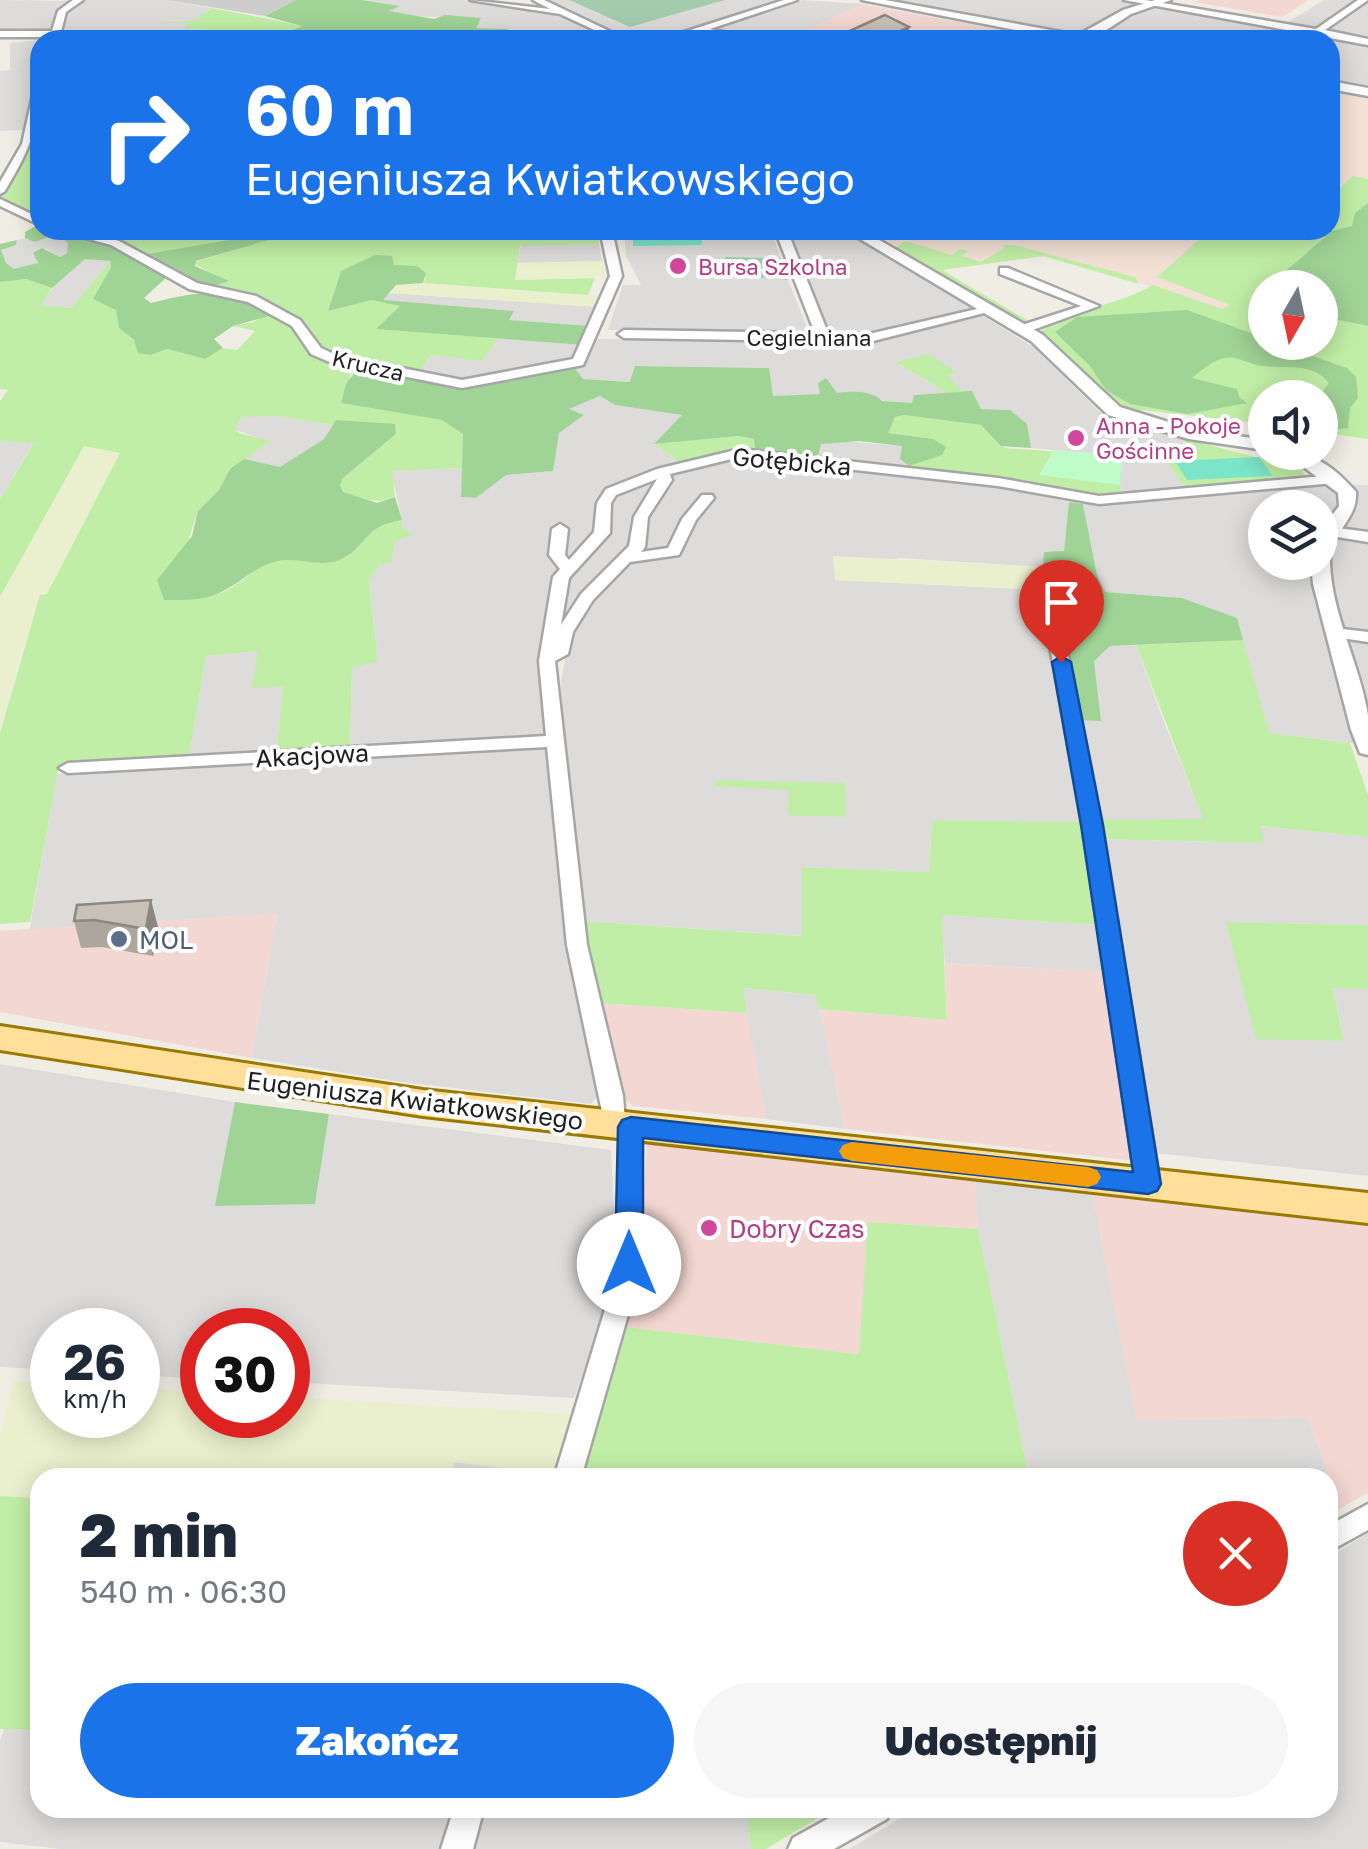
<!DOCTYPE html>
<html lang="pl">
<meta charset="utf-8">
<style>
body{margin:0;font-family:"Golos Text",sans-serif;background:#f6f6f7;color:#1f2937;height:100vh;display:flex;flex-direction:column;font-size:38px;white-space:nowrap}
*{box-sizing:border-box;margin:0}
p{font-size:32px;color:#747a83}
.icon{flex:none;width:55px;height:55px;fill:none;stroke:currentColor;stroke-width:2;stroke-linecap:round;stroke-linejoin:round}
.map{position:relative;flex:1;overflow:hidden}
.drawer{position:absolute;left:30px;top:1468px;width:1308px;height:350px;display:flex;flex-direction:column;background:#fff;border-radius:30px;box-shadow:0 5px 25px #0003}
.drawer>*{flex:none}
.guide{position:absolute;left:30px;top:30px;width:1310px;height:210px;border-radius:30px;box-shadow:0 5px 25px #0003;background:#1a73e8;color:#fff;overflow:hidden}
.needle{width:65px;rotate:189deg}
.fabs{position:absolute;left:1248px;top:270px;display:grid;gap:20px}
.fabs a{display:grid;place-items:center;width:90px;height:90px;border-radius:50%;background:#fff;box-shadow:0 5px 25px #0003;font-size:50px}
.speed{position:absolute;left:30px;top:1308px;display:flex;gap:20px;font-size:50px;font-weight:700;text-align:center}
.speed>*{display:grid;place-content:center;width:130px;height:130px;border-radius:50%;background:#fff;box-shadow:0 5px 25px #0003;line-height:1}
.speed small{font-size:25px;font-weight:400}
.speed .limit{border:15px solid #d22;background:#fff;color:#111}
.pin{position:absolute;display:grid;place-items:center;width:85px;height:85px;color:#fff;margin:-102px -42px;border-radius:50% 50% 50% 0;rotate:-45deg;box-shadow:0 0 10px #0007}
.pin .icon{rotate:45deg}
.me{position:absolute;width:110px;margin:-55px;rotate:0deg;stroke-linejoin:round;filter:drop-shadow(0 0 8px #0008)}
.turn{display:flex;align-items:center;gap:35px;height:210px;padding:0 50px;font-size:45px}
.turn .icon{width:130px;height:130px;stroke-width:2.5}
.turn b{display:block;font-size:70px;line-height:85px}
.round{display:grid;place-items:center;flex:none;width:105px;height:105px;border-radius:52px;background:#f6f6f7}
.head{display:flex;align-items:center;justify-content:space-between;height:170px;padding:0 50px}
h1{font-size:60px;font-weight:800;line-height:75px}
.action{display:flex;gap:20px;margin-top:auto;padding:20px 50px}
.action a{flex:1;height:115px;border-radius:60px;background:#1a73e8;color:#fff;font-size:40px;font-weight:800;line-height:115px;text-align:center}
.action a+a{background:#f6f6f7;color:#1f2937}
.map>svg:first-child{display:block}
.residential{fill:#dddcdb;fill-rule:evenodd}
.commercial{fill:#f2d7d2}
.religious{fill:#cdcdcd}
.military{fill:#f3e1d6;fill-rule:evenodd}
.farmland{fill:#eaf0ce}
.grass{fill:#c1eea6;fill-rule:evenodd}
.forest{fill:#a0d396}
.cemetery{fill:#a3cbae}
.park{fill:#befdca}
.pitch{fill:#7ce5c9}
.lines{fill:none;stroke-linecap:round;stroke-linejoin:round}
.minor-casing{stroke:#a6a6a6;stroke-width:5}
.tertiary-casing{stroke:#a6a6a6;stroke-width:5}
.primary-casing{stroke:#997900;stroke-width:6}
.minor{fill:#fff;fill-rule:evenodd}
.tertiary{fill:#fff;fill-rule:evenodd}
.primary{fill:#ffdf9a;fill-rule:evenodd}
.wall{fill:#aca69d}
.shaded-wall{fill:#8c8780}
.building{fill:#c8c1b7;stroke:#8c8780;stroke-width:2.5}
.route{fill:#1a73e8;stroke:#114b97;stroke-width:2.5}
.slow{fill:#f59e0b}
.hotel-dot{fill:#d1479c;stroke:#fff;stroke-width:4}
.service-dot{fill:#5c6f8a;stroke:#fff;stroke-width:4}
.labels{text-anchor:middle;dominant-baseline:central;stroke-width:8;stroke-linejoin:round;paint-order:stroke}
.far-hotel-label{font-size:22px;fill:#b23c85;stroke:#fff;text-anchor:start}
.far-street-label{font-size:22px;fill:#1f1f1f;stroke:#fff}
.street-label{font-size:25px;fill:#1f1f1f;stroke:#fff}
.service-label{font-size:25px;fill:#4e5e75;stroke:#fff;text-anchor:start}
.hotel-label{font-size:25px;fill:#b23c85;stroke:#fff;text-anchor:start}
</style>
<div class="map">
<svg width="1368" height="1849" viewBox="0 0 1368 1849">
<rect width="100%" height="100%" fill="#f0eee4"/>
<path class="residential" d="M0 0 76 1 58 11 52 31 0 33Z
M81 0H168L212 8 195 20H161L192 22 187 29 303 33 296 40H58L64 10Z
M361 0H463L567 18 612 40 505 35 508 30 475 28 480 18 405 16 388 11 397 6Z
M546 0H569L630 27 725 0H780L652 40H633Z
M802 0 862 4 804 32 840 40H768L713 29Z
M887 0H1123L1137 4 1083 33 1070 35Z
M1324 0H1368V37L1288 22Z
M1151 6 1368 43V91L1330 83V40L1093 37Z
M40 40V80L24 130 0 131V71L10 70V43Z
M624 230H771L781 258 725 257 720 274 788 280 809 332 608 330 623 285H641L626 256Z
M786 230H848L982 309 883 335H829Z
M56 234 68 243 67 253 60 257 45 248 34 267 14 269 6 263 0 250 15 245 17 240 25 238 35 242Z
M599 244 602 261 517 263 521 245Z
M85 259 110 261 71 308 40 305 59 280Z
M389 293 601 307 591 326 508 320 513 312 380 300Z
M981 315 1035 348 1102 414 1123 423 1186 439 1182 447 1187 490 1120 496 1122 456 1031 448 1026 424 1010 410 981 409 972 392H963L946 375 956 373 896 363 947 393 914 395 912 403H902L837 394 773 396 768 368 635 366 631 382 583 379 574 367 587 356 596 339 872 340Z
M499 338 583 345 574 361 461 380 415 374 432 355 482 361Z
M600 396 615 405 683 415 654 444 681 463 610 490 597 533 570 562 558 566 549 591 541 683 547 736 350 749 352 668 378 660 369 579 395 541 402 520 391 471 462 468 461 497 475 498 506 475 553 471 559 432 583 414 567 410Z
M254 415 276 416 333 425 324 439 280 467 264 465 244 459 269 442 234 429 241 416Z
M0 441 34 442 0 499Z
M839 441 903 446 901 459 909 466 817 459 820 444Z
M735 455 983 483 1069 502 1064 552H1045L1043 567 899 558 835 580 1045 590 1085 822 932 820 929 872 803 867V936L584 921 568 808 561 681 570 633 558 628 566 578 602 541 609 505 615 494 629 486Z
M1368 485V745L1269 733 1182 598 1105 592 1097 575 1083 504 1288 486ZM1265 508H1320V562H1265Z
M1136 645 1164 722 1204 820H1096L1077 720H1101L1094 661 1110 646Z
M258 651 283 686 276 753 189 757 206 656Z
M537 747 549 749 599 1095 591 1104 401 1082 252 1058 277 914 29 932 57 774Z
M1260 826 1368 837V925L1227 922 1344 1040 1333 987 1368 989V1176L1155 1153 1125 973 945 963 941 915 1115 926 1098 839 1263 843Z
M742 988 816 995 845 1129 766 1119Z
M0 1064 235 1102 216 1206 315 1204 329 1114 611 1150 617 1260 612 1292 574 1398 288 1382V1330H202V1379L138 1375V1330H52V1370L0 1367Z
M975 1174 1092 1193 1137 1420 1308 1418 1341 1508 1328 1516V1478L1029 1477 978 1229Z
M453 1462 557 1474 558 1478H451Z
M1368 1533V1849H849L918 1808H1328V1558Z
M4 1729 40 1730V1808H746L751 1849H60L0 1842V1741Z"/>
<path class="commercial" d="M1201 0H1308L1283 17 1194 2Z
M862 4 1011 32 996 40H840L802 32Z
M277 913 252 1058 0 1012V931Z
M945 963 1109 972 1136 1161 845 1129 819 1009 947 1020Z
M598 1003 747 1013 766 1119 633 1106 622 1098Z
M647 1144 975 1174 978 1229 868 1222 860 1354 625 1327 638 1282Z
M1092 1193 1368 1225V1493L1341 1508 1308 1418 1137 1421Z"/>
<path class="religious" d="M168 0H296L265 16Z"/>
<path class="military" d="M1330 91 1368 99V439L1320 432V398H1265V424L1142 410 1164 290 1043 256 940 270 869 230H1330ZM1265 288H1320V342H1265Z"/>
<path class="farmland" d="M602 261 608 277 515 280 517 263Z
M423 283 538 292 603 296 598 307 389 293 396 285Z
M84 445 121 452 23 646 0 733V597Z
M833 556 1043 567 1045 590 835 580Z
M13 1381 52 1383V1415H138V1388L202 1392V1415H288V1397L570 1414 557 1474 454 1462 451 1478H40V1498L0 1496V1438Z"/>
<path class="grass" d="M212 8 304 26 286 33 185 29 190 22 160 21 195 20Z
M33 113H40V220L0 197 29 144Z
M1353 176 1368 179V439L1320 432V398H1265V424L1143 410 1138 416C1097 398 1073 359 1038 333 1070 309 1117 306 1153 285L1222 309 1230 305 1157 277 1210 230H1330V185L1341 187ZM1265 288H1320V342H1265Z
M159 230H598L599 244 520 246 515 280 595 278 588 295 423 283 426 278 417 266C386 270 377 255 341 271L328 311 372 300 401 305 377 329 499 338 482 361 432 355 415 374 364 365 328 352 316 344 306 328 208 288 218 277 193 263 291 232 141 255 120 243 124 236Z
M905 241 952 255 960 249 968 251 962 256 981 262 1006 247 1001 245H1014L1135 277 1139 284 1043 256 942 270 1032 323H1022L896 247Z
M110 261 111 267 93 299 117 310 119 328 151 355 167 349 205 359 223 348 237 350 255 331 233 326 254 322 269 311C301 328 323 359 358 368L351 374 341 403 443 420 463 434 462 468 392 471 395 497C375 504 363 500 343 492L340 485 343 478 396 434 395 425 337 420 333 425 276 416 241 417 235 429 239 433 271 441 230 469 219 490 198 511 187 544 157 580 164 600C181 598 202 599 218 594 240 587 254 565 278 561 299 557 319 568 339 559 370 545 360 527 402 520L401 526 414 535 395 541 391 563 380 564 369 580 378 661 352 668 350 749 276 753 283 686 252 688 258 651 206 656 189 757 59 765 30 922 0 924V733L40 595 47 594 120 453 84 446 0 597V499L34 443 0 441V401L8 390 0 389V282L26 279 52 288 41 305 71 308Z
M929 354 957 373 947 375 963 392 947 393 895 362Z
M904 415 981 425 1005 448 1122 456 1120 496 1078 495 1003 478 890 467 909 466 933 439 887 433 895 417Z
M739 436 755 439V450L725 451 681 463 654 444Z
M1186 439 1301 469 1306 476 1187 490 1165 459 1182 447Z
M1243 640 1269 733 1350 743 1368 795V837L1261 826 1264 843 1098 839 1096 820 1203 819 1136 645Z
M716 780 845 783 846 817 788 815 789 790 715 786Z
M932 820 1085 822 1100 925 942 915 947 1020 819 1009 815 995 743 988 747 1013 598 1003 584 921 802 936V867L929 872Z
M1226 922 1368 925V989L1333 988 1344 1041 1256 1039Z
M868 1222 978 1229 1029 1477 580 1478 625 1327 859 1354Z
M0 1496 40 1498V1730L0 1729Z
M746 1808H835L766 1849H751Z"/>
<path class="forest" d="M296 0H361L400 6 389 11 434 19 445 15 481 18 476 28 508 29 502 40H296L302 34 286 33 302 26 265 16Z
M1368 203V326L1320 316V288L1271 284 1332 231 1352 226 1355 213Z
M39 224 40 230C88 230 127 253 168 276L144 298 151 303C204 289 219 290 269 311V316L233 326 214 339 223 348 205 359 167 349 151 355 138 353 134 340 119 328 116 310 93 299 111 267 110 261 85 259 52 288 26 279 0 282V244L17 240 16 245 1 250 6 263 14 269 38 263 33 253 42 248 60 257 67 253 68 243 56 234 35 242 25 238V232Z
M283 231 293 233 196 261 195 266 229 281 208 288 141 255Z
M375 255 392 256 394 265 417 266 426 273 423 283 396 285 383 300 514 311 509 320 591 326 583 345 376 329 400 306 372 300 328 311 341 271Z
M1187 310 1265 338V342L1276 343 1347 368 1356 377 1358 398 1350 408 1348 428 1330 430 1320 425 1319 397 1329 383C1311 361 1287 370 1263 366 1250 365 1237 355 1224 358 1214 360 1200 371 1192 378L1237 389 1239 397 1247 403 1188 414 1130 404 1106 390 1090 366 1055 332 1077 317Z
M635 366 769 368 773 396 820 394 818 383 826 378 837 393C851 391 872 390 882 401L912 403 914 395 972 391 981 409 1010 410 1027 424 1031 448 1001 446 981 425 904 415 895 417 888 433 933 439 946 447 942 455 909 466 900 459 902 446 859 441 821 444 817 459 755 450 754 439 739 436 654 444 682 415 615 405 600 396 569 409 584 415 559 433 553 471 506 475 476 498 461 497 463 434 442 420 341 403 346 384 358 368 468 386 574 367 583 379 630 382Z
M336 420 395 424 396 434 343 478 340 485 343 492 377 503 395 497 402 520C360 527 370 546 339 560 319 568 299 557 278 561 254 566 239 585 217 594 200 601 182 600 164 600L157 580 192 536 198 511 219 490 230 469 244 459 280 467 324 439Z
M1069 502 1083 504 1097 575 1105 592 1182 598 1237 618 1243 640 1110 646 1094 661 1101 721 1077 720 1061 623 1051 621 1043 567 1044 552 1064 551Z
M235 1102 329 1114 315 1204 215 1206Z"/>
<path class="cemetery" d="M569 0H725L630 27Z
M725 257 781 258 788 280 720 274Z"/>
<path class="park" d="M1054 450 1122 456 1120 485 1039 475Z"/>
<path class="pitch" d="M633 230H701L702 245 633 246Z
M1259 457 1273 476 1187 480 1175 461Z"/>
<g class="lines">
<defs>
<path id="minor" d="M73 0H83L66 12 59 40H49L50 37H0V31H52L58 11Z
M470 0 550 9 533 0H544L628 40H616L560 14Z
M784 0H797L710 29 759 40 699 32 673 40H659Z
M1124 0H1145L1316 29 1358 0H1368L1325 30 1368 39V45Z
M40 82C40 128 28 152 5 191L0 194V182L22 144 35 85Z
M0 199 40 218V225L0 206Z
M56 230H76L119 241 197 283 256 296 300 320 321 348 336 355 462 380 573 359 610 276 600 230H612L622 276 583 365 462 388 327 361 311 354 292 326 248 302 189 289 111 245Z
M775 230H787L828 333 869 334 990 306 996 310 869 342 624 338 618 334 624 330 815 333Z
M1000 268H1008L1099 306 1027 332H1019V326L1081 306 1000 274Z
M740 449 998 478 1099 496 1335 475 1342 479 1335 483 1099 504 998 486 740 457 670 474 672 480 648 517 645 547 641 552 668 548 682 519 702 495H712L714 498 696 520 679 555 630 562 593 600 573 632 568 654 555 661 587 945 623 1096 625 1121H639L642 1127 640 1273 581 1478H554L616 1273 620 1132 606 1131 567 945 547 747 68 773 59 768 68 763 546 736 539 661 553 577 560 569 549 555 552 529 560 524 568 529 565 555 569 560 594 532 597 503 606 489 657 469ZM657 479 634 517 629 546 581 594 561 625 569 578 610 533 611 503 616 495Z
M1330 527 1368 532V542L1325 535 1322 532Z
M1054 620 1062 625 1101 825 1160 1184 1156 1190 1148 1193 1140 1190 1136 1184 1083 825 1046 625Z
M1334 628 1368 632V642L1328 636V630Z
M1368 1504V1530L1328 1552V1526Z
M454 1808H484L473 1849H441Z
M847 1808H891L887 1819 834 1849H788L793 1838Z"/>
<path id="tertiary" d="M862 0H885L1078 35 1123 10 1155 0H1171L1131 14 1091 40H1067Z
M1330 81 1368 88V96L1330 89Z
M845 230H862L1043 335 1120 407 1191 429 1265 440V450L1189 439 1108 415 1031 341Z
M1284 452C1315 452 1336 469 1356 492 1358 520 1329 533 1330 563 1332 616 1360 664 1368 715 1368 728 1368 742 1368 755L1360 753 1351 730 1313 584 1311 562H1320V531L1339 506 1338 493Z"/>
<path id="primary" d="M0 1026 423 1090 1368 1193V1223L423 1116 0 1050Z"/>
</defs>
<use href="#minor" class="minor-casing"/>
<use href="#tertiary" class="tertiary-casing"/>
<use href="#primary" class="primary-casing"/>
<use href="#minor" class="minor"/>
<use href="#tertiary" class="tertiary"/>
<use href="#primary" class="primary"/>
</g>
<path class="wall" d="M909 27V33L894 40 845 39V33Z
M77 905 158 927 153 956 102 947 81 948 74 921Z"/>
<path class="shaded-wall" d="M909 27V33L894 40H882Z
M151 900 158 927 153 956 146 929Z"/>
<path class="building" d="M885 15 909 27 882 40 845 33Z
M151 900 146 929 94 920 74 921 77 905Z"/>
<path class="route" d="M1061 656 1071 662 1103 825 1161 1184 1157 1191 1148 1194 643 1138V1264L638 1272 629 1275 619 1272 615 1264 618 1127 622 1120 631 1117 1133 1172 1081 825 1052 662Z"/>
<path class="slow" d="M852 1142 1088 1167 1097 1170 1101 1177 1097 1184 1088 1187 852 1161 843 1158 839 1151 843 1145Z"/>
<g class="hotel-dot">
<circle cx="678" cy="266" r="10"/>
<circle cx="1076" cy="438" r="10"/>
<circle cx="709" cy="1228" r="10"/>
</g>
<circle class="service-dot" cx="119" cy="939" r="10"/>
<g class="labels">
<g class="far-hotel-label">
<text x="698" y="266">Bursa Szkolna</text>
<text x="1096" y="425">Anna - Pokoje<tspan x="1096" dy="25">Gościnne</tspan></text>
</g>
<g class="far-street-label">
<text x="809" y="337">Cegielniana</text>
<text transform="translate(368 365) rotate(13)">Krucza</text>
</g>
<g class="street-label">
<text transform="translate(792 461) rotate(5)">Gołębicka</text>
<text transform="translate(312 755) rotate(-3)">Akacjowa</text>
<text transform="translate(415 1100) rotate(7)">Eugeniusza Kwiatkowskiego</text>
</g>
<g class="service-label">
<text x="139" y="939">MOL</text>
</g>
<g class="hotel-label">
<text x="729" y="1228">Dobry Czas</text>
</g>
</g>
</svg>
<div class="fabs">
<a><svg class="needle" viewBox="-14 -14 28 28"><path d="M0-13l5 13h-10z" fill="#e53935"/><path d="M0 13l5-13h-10z" fill="#747a83"/></svg></a>
<a><svg class="icon" aria-label="sound" viewBox="0 0 24 24"><path d="M4 9h4l5-4v14l-5-4H4zM17 9q2 3 0 6"/></svg></a>
<a><svg class="icon" aria-label="layers" viewBox="0 0 24 24"><path d="M12 4l9 5-9 5-9-5zM3 14l9 5 9-5"/></svg></a>
</div>
<div class="speed"><div>26<small>km/h</small></div><div class="limit">30</div></div>
<div class="pin" style="left:1061px;top:662px;background:#d93025"><svg class="icon" aria-label="arrive" viewBox="0 0 24 24"><path d="M6 21V4h12l-3 4 3 4H6"/></svg></div>
<svg class="me" style="left:629px;top:1264px" viewBox="-20 -20 40 40"><circle r="19" fill="#fff"/><path d="M0-13L10 11 0 6-10 11z" fill="#1a73e8"/></svg>
<div class="guide">
<div class="turn"><svg class="icon" aria-label="right" viewBox="0 0 24 24"><path d="M7 20v-9h11M14 6l5 5-5 5"/></svg><div><b>60 m</b>Eugeniusza Kwiatkowskiego</div></div>
</div>
<section class="drawer">
<div class="head"><div><h1>2 min</h1><p>540 m · 06:30</p></div><a class="round" style="background:#d93025;color:#fff"><svg class="icon" aria-label="close" viewBox="0 0 24 24"><path d="M6 6l12 12M18 6L6 18"/></svg></a></div>
<div class="action"><a>Zakończ</a><a>Udostępnij</a></div>
</section>
</div>
